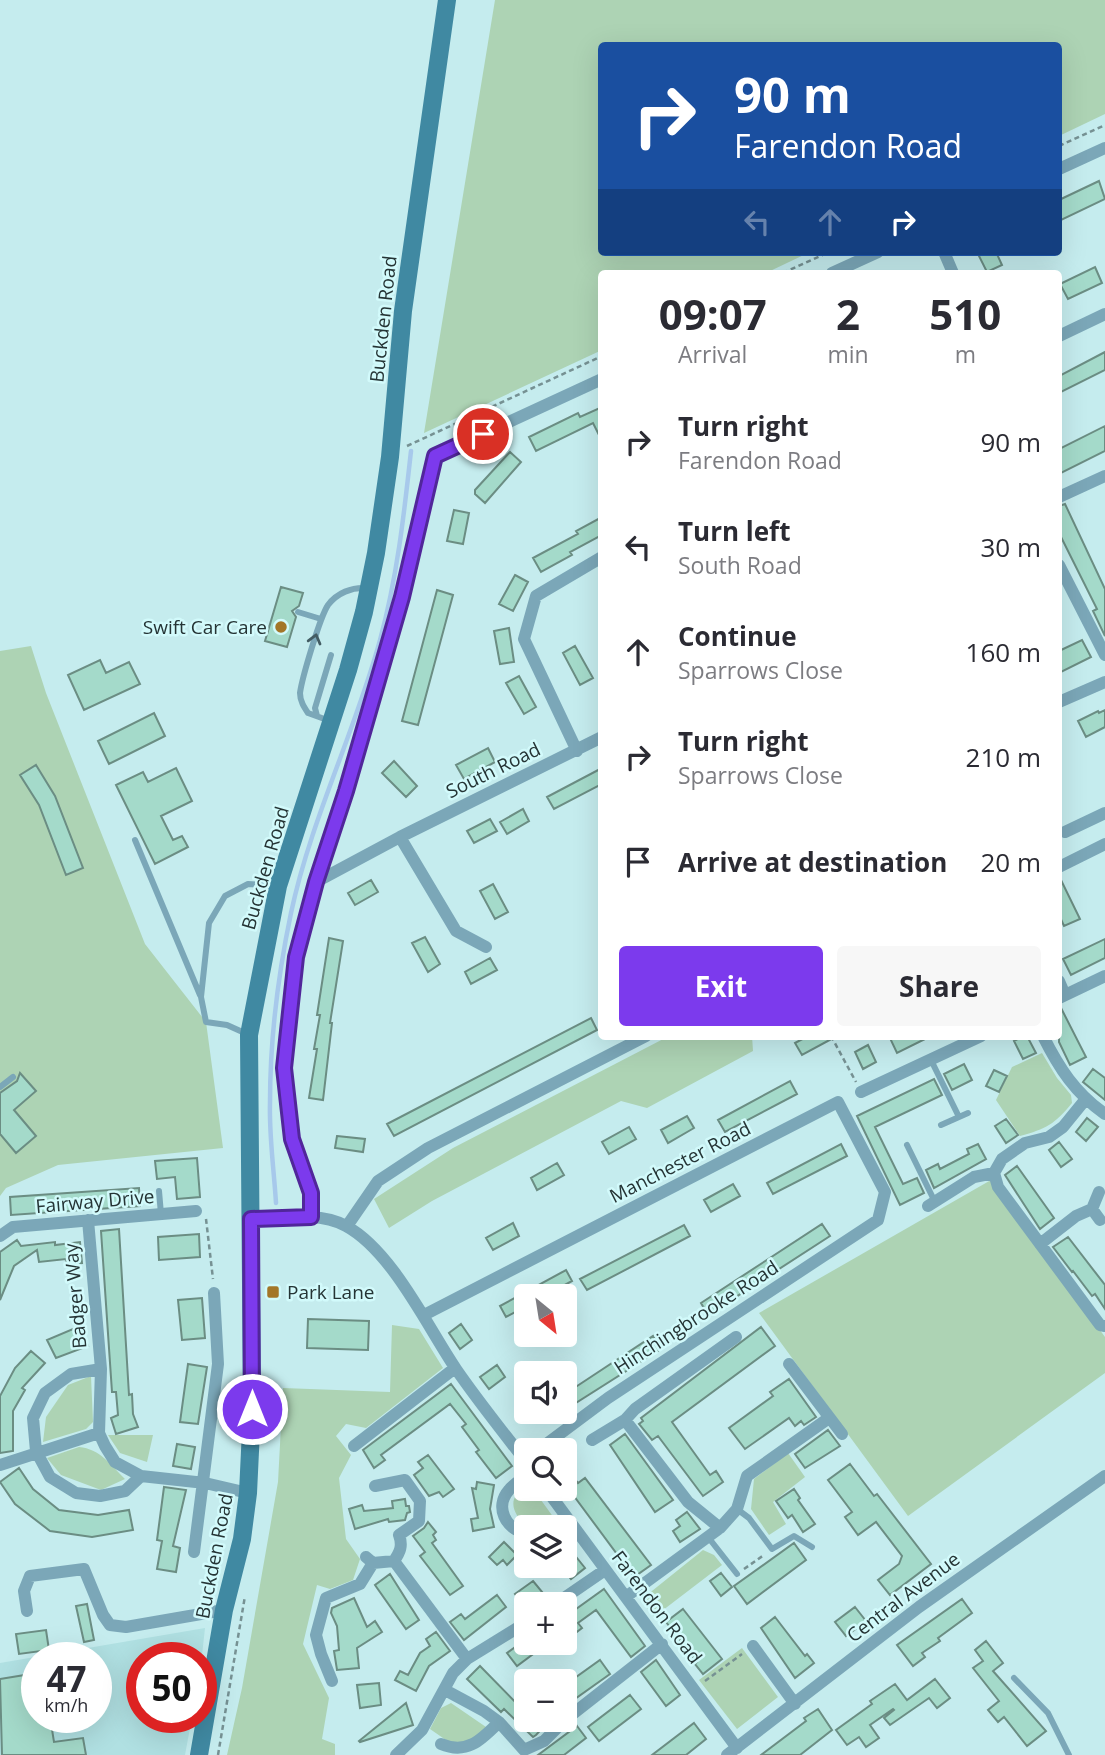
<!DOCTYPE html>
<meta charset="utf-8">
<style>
body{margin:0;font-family:"Open Sans",sans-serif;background:#f7f7f7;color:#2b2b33;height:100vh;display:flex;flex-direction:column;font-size:26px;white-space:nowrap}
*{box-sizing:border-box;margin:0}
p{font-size:23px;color:#7c7c81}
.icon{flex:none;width:38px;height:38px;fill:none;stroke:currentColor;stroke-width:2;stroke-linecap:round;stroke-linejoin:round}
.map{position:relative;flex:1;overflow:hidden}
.side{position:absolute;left:598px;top:270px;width:464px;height:770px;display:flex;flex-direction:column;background:#fff;border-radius:7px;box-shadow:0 7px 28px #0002}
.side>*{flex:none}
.top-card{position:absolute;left:598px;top:42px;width:464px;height:214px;border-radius:7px;box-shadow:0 7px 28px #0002;background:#1a4fa0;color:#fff;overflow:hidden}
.needle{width:46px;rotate:150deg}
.buttons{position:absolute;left:514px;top:1284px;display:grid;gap:14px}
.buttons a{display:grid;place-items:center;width:63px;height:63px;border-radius:7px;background:#fff;box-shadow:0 7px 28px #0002;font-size:35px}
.speed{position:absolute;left:21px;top:1642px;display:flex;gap:14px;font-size:35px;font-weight:700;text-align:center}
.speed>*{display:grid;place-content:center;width:91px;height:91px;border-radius:50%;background:#fff;box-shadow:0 7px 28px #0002;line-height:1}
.speed small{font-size:18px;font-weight:400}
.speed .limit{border:10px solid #d22;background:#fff;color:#111}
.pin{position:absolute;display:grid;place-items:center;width:60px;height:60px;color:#fff;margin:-30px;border:4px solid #fff;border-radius:50%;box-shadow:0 2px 7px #0007}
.me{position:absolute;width:77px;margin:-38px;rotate:0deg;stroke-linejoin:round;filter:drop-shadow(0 0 5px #0008)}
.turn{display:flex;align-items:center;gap:24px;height:147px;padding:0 21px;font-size:32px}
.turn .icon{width:91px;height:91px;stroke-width:2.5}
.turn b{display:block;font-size:49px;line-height:60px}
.lanes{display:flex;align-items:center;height:66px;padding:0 21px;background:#0003;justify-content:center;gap:35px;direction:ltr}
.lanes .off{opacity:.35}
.eta{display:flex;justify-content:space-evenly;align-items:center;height:119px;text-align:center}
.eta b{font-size:42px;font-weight:700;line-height:49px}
.button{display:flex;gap:14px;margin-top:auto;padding:14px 21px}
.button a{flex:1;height:80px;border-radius:7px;background:#7c3aed;color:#fff;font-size:28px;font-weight:700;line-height:80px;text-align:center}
.button a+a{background:#f7f7f7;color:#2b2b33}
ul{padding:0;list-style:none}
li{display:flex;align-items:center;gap:21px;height:105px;padding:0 21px}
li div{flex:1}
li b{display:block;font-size:26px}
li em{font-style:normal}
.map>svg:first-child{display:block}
.built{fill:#b0e0e2;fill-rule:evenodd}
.green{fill:#add3b4}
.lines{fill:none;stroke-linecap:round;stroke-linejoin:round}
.stream{stroke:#a7c9eb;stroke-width:4.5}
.building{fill:#a4daca;stroke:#6b8d83;stroke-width:2}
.path{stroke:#769193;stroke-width:2.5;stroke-dasharray:5 3.5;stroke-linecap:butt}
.service{stroke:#7ba7b8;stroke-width:6}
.minor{stroke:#7ba7b8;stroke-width:12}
.secondary{stroke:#4089a2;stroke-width:18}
.oneway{stroke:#435c63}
.route-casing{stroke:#51269a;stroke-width:18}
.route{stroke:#7c3aed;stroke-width:12}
.poi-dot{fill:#a37628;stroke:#d2fafb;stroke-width:2.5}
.labels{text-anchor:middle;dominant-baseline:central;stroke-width:5;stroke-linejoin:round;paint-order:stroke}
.street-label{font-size:19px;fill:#253435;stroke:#d2fafb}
.poi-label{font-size:19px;fill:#253435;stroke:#d2fafb;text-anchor:end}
</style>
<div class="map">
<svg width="1105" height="1755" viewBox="0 0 1105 1755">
<rect width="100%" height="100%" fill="#c5ecee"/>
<path class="built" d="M205 1628 201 1664V1657H142V1717H192L185 1755H0V1663ZM37 1657H96V1717H37Z"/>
<path class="green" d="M495 0H1105V114L1059 136V46H602V252H810L766 273H602V350L424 433Z
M31 646 46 693 145 944 206 1022 223 1148 58 1165 6 1188 0 1196V651Z
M669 1036H752L753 1051 647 1108 621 1101 432 1201 389 1228 374 1199 453 1148Z
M1042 1053 1057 1078 1071 1095 1072 1103C1055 1124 1046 1129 1020 1136L996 1100 1012 1067Z
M991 1180 1105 1337V1373L908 1516 759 1313Z
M392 1325 419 1329 443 1368 366 1428 346 1424 336 1436 351 1455 339 1478 346 1539 360 1559 353 1580 330 1589 317 1585 303 1644 329 1698 322 1739 335 1744V1755H227L242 1688 278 1482 283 1388 390 1392Z
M91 1376 93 1422 86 1429 43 1442 46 1417 68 1385Z
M108 1435H153L147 1462 120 1453Z
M79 1447C100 1449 110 1464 125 1479L101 1490 61 1475 47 1458Z
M788 1453 805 1477 773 1502 786 1524 769 1535 751 1509 754 1479Z
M527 1485V1489H533L554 1518 540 1528H527C513 1512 505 1500 527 1485Z
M703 1550 714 1555 722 1565 654 1617 645 1605 647 1595Z
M742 1648 778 1697 737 1729 699 1680Z
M451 1703 486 1727 478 1737 456 1747 430 1729 441 1708Z"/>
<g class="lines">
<path class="stream" d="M276 1203C274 1170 269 1136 270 1103 270 1039 278 975 291 913 311 819 355 732 380 640 397 578 404 515 411 451"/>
</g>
<path class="building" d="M1099 181 1105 199 1059 221V200Z
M977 252H996L1002 265 987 272Z
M1095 267 1102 283 1068 299 1060 284Z
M1105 352V370L1059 393V376Z
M602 407V441L593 423 536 451 529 437 578 413 580 417Z
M1105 426V451L1059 474V449Z
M510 452 521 462 485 503 475 494V490Z
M1065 504 1105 589V636L1093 611 1097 609 1059 533V506Z
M454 510 469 513 463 544 447 541Z
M602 517V535L570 552 572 555 541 572 533 558 578 534 576 531Z
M515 575 528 582 513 611 499 604Z
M281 587 303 593 299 606 292 611 296 617 287 647 265 641Z
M437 590 453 595 418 725 402 721Z
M509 628 514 662 500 664 494 631Z
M1082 640 1091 657 1059 673V651Z
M575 646 593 678 580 685 563 653Z
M100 660 106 673 129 662 140 684 84 710 68 675Z
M519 676 536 707 524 714 506 683Z
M1105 710V727L1086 737 1078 721 1098 711 1099 713Z
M154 713 165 736 109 764 98 741Z
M488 748 495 762 464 779 456 765Z
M394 761 417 786 406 797 382 773Z
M36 765 55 796 83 868 66 875 39 805 20 775Z
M176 768 192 801 161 816 173 840 182 836 188 847 155 864 116 785 143 772 148 782Z
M602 768V784L554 809 547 797Z
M523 809 529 821 507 834 500 822Z
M490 819 497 831 474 843 467 831Z
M1059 876 1080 919 1064 926 1059 915Z
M371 880 378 892 355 905 348 893Z
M493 884 508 912 495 919 480 891Z
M425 937 440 964 428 972 412 943Z
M329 938 343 941 330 1023H332L323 1100 309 1098 317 1049H314L320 1015H317Z
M1105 939V958L1071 975 1063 959Z
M490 958 497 970 471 984 465 972Z
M1060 1006 1086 1057 1070 1065 1059 1042Z
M591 1018 597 1030 394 1136 387 1124Z
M808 1036H837L802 1055 795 1043Z
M889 1036H931L897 1053Z
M1024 1036H1027L1036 1053 1023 1059 1014 1041Z
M868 1045 876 1062 863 1069 855 1052Z
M964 1064 972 1080 952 1090 944 1074Z
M1093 1069 1105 1078V1100L1083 1082Z
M994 1070 1007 1076 999 1092 986 1086Z
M20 1073 36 1091 14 1110 36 1136 16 1153 0 1134V1093L17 1081Z
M934 1079 942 1095 875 1127 903 1184 917 1178 924 1193 900 1205 857 1116Z
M790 1081 797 1094 725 1132 718 1120Z
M687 1116 694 1128 668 1143 661 1130Z
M1087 1118 1098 1127 1086 1141 1076 1132Z
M1006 1119 1018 1135 1006 1143 995 1126Z
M629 1127 636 1139 609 1154 602 1142Z
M337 1136 365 1139 363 1152 335 1148Z
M1059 1142 1072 1159 1061 1167 1049 1150Z
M841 1144 847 1156 773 1194 767 1183Z
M978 1144 986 1159 934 1188 926 1170 938 1164 940 1169 969 1154 967 1149Z
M197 1158 200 1197 177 1199 175 1177 157 1179 155 1161Z
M557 1163 564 1175 537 1190 531 1178Z
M1017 1166 1054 1218 1040 1229 1005 1175Z
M733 1184 740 1196 711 1212 704 1200Z
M139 1188 140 1206 11 1215 10 1197Z
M513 1223 519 1236 493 1250 486 1238Z
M822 1224 830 1236 708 1315 701 1303Z
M684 1225 690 1236 587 1290 580 1279Z
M119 1229 129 1395 132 1394 133 1414 138 1427 116 1434 111 1418 118 1415 116 1392H112L101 1231Z
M199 1234 200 1257 159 1260 158 1237Z
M1068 1237 1105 1285V1309L1095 1294 1092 1296 1073 1271 1072 1272 1053 1247Z
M17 1240 21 1246 55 1242V1245L80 1242 82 1263 67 1264 66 1259 39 1262 37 1250 14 1266 0 1300V1252Z
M566 1270 572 1281 543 1297H527V1306L506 1317 500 1306Z
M202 1298 205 1338 182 1340 178 1300Z
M308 1319 369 1321 368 1350 307 1348Z
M461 1324 472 1340 460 1349 449 1333Z
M80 1326 88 1346 56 1358 47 1340Z
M761 1327 775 1346 672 1422 710 1475 716 1471 723 1482 703 1496 658 1436 652 1440 639 1424 643 1421 641 1418Z
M653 1336 661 1349 571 1406 565 1394Z
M31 1351 45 1363 22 1388 25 1390 13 1411V1451L0 1453V1396L15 1368Z
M188 1364 207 1367 198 1424 180 1422Z
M497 1365 505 1377 489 1389 480 1377Z
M789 1379 816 1417 804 1425 801 1421 795 1426 789 1418 745 1449 729 1428 773 1396 770 1392Z
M451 1384 512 1466 496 1478 476 1452 479 1450 462 1427 466 1424 450 1404 381 1455 385 1460 374 1468 363 1450Z
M828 1430 840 1446 805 1468 795 1454Z
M625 1434 673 1500 655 1512 610 1445Z
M177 1444 195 1447 191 1469 173 1466Z
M428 1455 454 1489 443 1497 439 1492 429 1496 414 1475 423 1468 418 1462Z
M850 1464 874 1496 877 1494 931 1564 890 1595 878 1580 899 1564 902 1556 876 1522 858 1535 845 1517 852 1512 828 1480Z
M565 1466 578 1483 585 1478 651 1565 634 1577 565 1484Z
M19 1468 33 1489 59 1510 98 1515 129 1510 133 1530 92 1537 50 1531 15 1504 0 1482Z
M477 1482 494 1485 490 1509 494 1527 473 1531 471 1519 478 1518 472 1488 476 1489Z
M164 1487 186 1490 173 1546 180 1548 176 1572 157 1569 162 1541 157 1540Z
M794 1489 800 1498 798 1500 815 1524 803 1532 792 1515 788 1518 776 1501Z
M405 1499 406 1506H409L410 1512 407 1513 405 1520 389 1522 388 1519 355 1529 349 1509 362 1505 364 1511 393 1508 392 1501Z
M687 1512 700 1529 680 1542 673 1531 680 1526 676 1520Z
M428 1522 436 1532 433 1535 436 1540 432 1543 463 1586 450 1595 420 1556 425 1552 413 1536 424 1528Z
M504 1542 517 1555 507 1565 503 1560 497 1565 489 1557Z
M565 1543 585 1568 571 1579 563 1569 565 1567Z
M794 1543 806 1560 747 1604 734 1586Z
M721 1573 732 1587 721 1596 710 1581Z
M390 1574 419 1620 406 1629 375 1585Z
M533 1581 543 1593 525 1607 515 1594Z
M604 1589 645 1646 631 1657 596 1610 578 1623 582 1628 565 1641V1617Z
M497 1595 506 1607 464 1640 450 1622 461 1614 465 1619Z
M354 1598 367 1627 375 1621 382 1632 357 1648 359 1668 337 1670 334 1651 339 1650 337 1626 331 1613 332 1608Z
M962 1599 972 1613 938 1638 940 1641 922 1653 925 1657 913 1666 897 1645Z
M87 1604 94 1640 84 1642 76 1606Z
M855 1607 866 1621 846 1636 835 1622Z
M683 1609 722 1659 703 1674 695 1664 697 1662 666 1622Z
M775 1617 805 1656 807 1654 814 1663 795 1678 761 1628Z
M46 1630 49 1650 19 1654 16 1634Z
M436 1632 450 1651 429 1666 416 1691 395 1680 400 1671 408 1675 420 1653 430 1646 426 1639Z
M525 1640 527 1643H548L517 1666 507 1653Z
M986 1641 1003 1663 993 1671 1046 1731 1027 1746 1004 1717 998 1722 988 1710 999 1701 973 1668 983 1661 975 1650Z
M600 1660 610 1674 565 1706V1685Z
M656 1660 680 1695 666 1706 641 1672Z
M480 1666 527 1714V1720H550L536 1735 533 1737 504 1709 501 1712 467 1679Z
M37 1673V1717H50L54 1742 83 1738 86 1755H2L0 1679Z
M935 1679 950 1698 937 1708 929 1698 890 1725 884 1718 894 1710 893 1709 870 1725 879 1738 866 1747 859 1737 847 1745 836 1730 872 1704 870 1701 895 1684 907 1700Z
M379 1683 381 1705 360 1708 357 1685Z
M630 1695 641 1709 599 1741 588 1727Z
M406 1703 413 1725 360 1742 359 1741Z
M818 1709 832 1730 800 1755H761L806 1721 804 1718Z
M694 1723 706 1739 686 1755H652Z
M577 1726 586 1738 564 1755H538Z"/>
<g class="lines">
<path class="path" d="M1059 146 1105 125
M783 273 829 252
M407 446 602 356
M831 1036 856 1082
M206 1219 213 1279
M744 1569 764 1555
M705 1681 742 1654
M218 1755 245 1596"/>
<path class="service" d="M298 612 321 619
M317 716 315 708 331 655
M330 721 308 713C304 707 300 701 300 693 302 678 320 617 328 605 337 593 352 587 366 588
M135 840 200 995
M247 1034 227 1025 206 1022 201 997 209 923 225 896 248 884 275 886
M931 1060 959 1117
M0 1087 13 1077
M941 1125 968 1113
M907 1145 935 1202
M159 1191 161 1214
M737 1509 749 1518 772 1549 794 1536 812 1547
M708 1537 737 1574
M1014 1678 1048 1713 1069 1755"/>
<path class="minor" d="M1059 169 1105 148
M944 252 953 273
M832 273 878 252
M1059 336 1105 314
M1059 497 1105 476
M1059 565 1105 655
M1059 702 1105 682
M577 751 524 639 536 596 602 557
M1065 832 1105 813
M400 837 456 931 486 947
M1059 867 1105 844
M316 882C362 741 401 600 435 456L602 379
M1059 981 1065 995
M1059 998 1105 976
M1043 1036C1059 1068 1075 1093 1105 1114
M861 1092 981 1036
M1085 1100 1063 1127 1049 1137 1025 1143 1002 1159 994 1173 998 1187 1100 1325 1105 1326
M1099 1192 1092 1209 1100 1220
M928 1206 974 1177 994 1173
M311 1217V1193L292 1139 284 1068 296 957 316 882 400 837 602 737
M251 1219C281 1218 319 1211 346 1226 392 1251 427 1326 456 1369 478 1401 503 1432 527 1463
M88 1220 101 1369 99 1433 105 1446 115 1462 141 1476 205 1483 248 1493
M347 1226 378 1181 428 1148 646 1036
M0 1236 13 1227 196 1211
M1040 1244 1076 1216 1092 1209
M424 1315 838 1102 885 1192 878 1220 608 1398 537 1451
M789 1364 842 1434
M101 1369 71 1374 45 1393 33 1418 36 1451 50 1477 76 1493 100 1496 125 1491 141 1476
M625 1420 688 1502 720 1528
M592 1440 625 1420 635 1409 736 1337
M354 1446 455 1368
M0 1465 99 1433
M546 1489 737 1748
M525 1533C506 1529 494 1507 509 1490 513 1484 521 1480 527 1476
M194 1552 218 1364 214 1293
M366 1557 373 1563 394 1561C400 1552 403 1546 399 1535L419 1521 420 1501 405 1480 375 1486
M394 1561 467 1659
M627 1596 720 1528 737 1509 747 1476 829 1418
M554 1605 605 1570
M27 1611 24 1591 30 1576 84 1569 103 1615 110 1625 126 1627 224 1610
M753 1646 795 1704
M332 1681 321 1654 316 1635 326 1598 360 1584 373 1563
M445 1690 484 1711 499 1722 524 1750 544 1741 565 1720 662 1644
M441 1744C467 1755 481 1740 499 1722
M396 1755 422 1730 453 1673 467 1659 527 1622
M727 1755 919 1607 1105 1476"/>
<path class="secondary" d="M199 1755 224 1610 242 1539 248 1493 252 1409 249 1035 278 886 348 670 364 612 376 553 390 457 403 311 447 0"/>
</g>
<defs><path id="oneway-chevron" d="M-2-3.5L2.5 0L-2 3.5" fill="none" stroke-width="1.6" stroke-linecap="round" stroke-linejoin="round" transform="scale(1.75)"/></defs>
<use class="oneway" href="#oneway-chevron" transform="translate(315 639) rotate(-75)"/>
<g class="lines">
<defs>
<path id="route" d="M252 1409 251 1219 311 1217V1193L292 1139 284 1068 296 957 316 882 346 791 402 597 435 456 483 434"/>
</defs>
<use href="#route" class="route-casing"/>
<use href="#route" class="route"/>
</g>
<g class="poi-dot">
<circle cx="281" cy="627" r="7"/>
<rect x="266" y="1285" width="14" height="14" rx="3.5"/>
</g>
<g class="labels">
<g class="street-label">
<text transform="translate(383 319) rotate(-84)">Buckden Road</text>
<text transform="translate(493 770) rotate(-26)">South Road</text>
<text transform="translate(265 868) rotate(-74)">Buckden Road</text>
<text transform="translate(680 1162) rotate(-27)">Manchester Road</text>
<text transform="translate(95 1201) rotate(-5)">Fairway Drive</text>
<text transform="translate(75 1296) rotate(-95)">Badger Way</text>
<text transform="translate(696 1317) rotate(-33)">Hinchingbrooke Road</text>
<text transform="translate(214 1556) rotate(-79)">Buckden Road</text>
<text transform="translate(903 1597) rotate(-37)">Central Avenue</text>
<text transform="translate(657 1607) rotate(53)">Farendon Road</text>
</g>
<g class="poi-label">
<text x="267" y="627">Swift Car Care</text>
<text x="287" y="1292" text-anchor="start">Park Lane</text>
</g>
</g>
</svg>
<div class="buttons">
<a><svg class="needle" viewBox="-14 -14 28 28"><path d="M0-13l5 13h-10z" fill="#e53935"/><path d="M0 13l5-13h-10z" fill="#7c7c81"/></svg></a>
<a><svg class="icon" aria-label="sound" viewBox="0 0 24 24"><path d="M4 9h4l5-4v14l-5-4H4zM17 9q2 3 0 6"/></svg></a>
<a><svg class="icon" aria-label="search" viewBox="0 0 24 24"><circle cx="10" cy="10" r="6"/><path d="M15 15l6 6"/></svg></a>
<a><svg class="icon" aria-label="layers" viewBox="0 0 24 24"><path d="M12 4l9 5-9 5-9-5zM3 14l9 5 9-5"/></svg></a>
<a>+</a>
<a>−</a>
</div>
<div class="speed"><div>47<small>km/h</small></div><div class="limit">50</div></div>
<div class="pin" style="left:483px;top:434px;background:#d93025"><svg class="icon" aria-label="arrive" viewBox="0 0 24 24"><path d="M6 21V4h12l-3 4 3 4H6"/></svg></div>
<svg class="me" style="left:252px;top:1409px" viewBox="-20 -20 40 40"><circle r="17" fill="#7c3aed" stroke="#fff" stroke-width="3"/><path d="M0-11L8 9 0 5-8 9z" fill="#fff"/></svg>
<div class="top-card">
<div class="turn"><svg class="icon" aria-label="right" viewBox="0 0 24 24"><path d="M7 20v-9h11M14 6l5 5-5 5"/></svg><div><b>90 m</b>Farendon Road</div></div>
<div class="lanes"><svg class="icon off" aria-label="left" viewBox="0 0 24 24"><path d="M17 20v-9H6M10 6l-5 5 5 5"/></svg><svg class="icon off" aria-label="ahead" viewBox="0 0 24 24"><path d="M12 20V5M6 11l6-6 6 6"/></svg><svg class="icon" aria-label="right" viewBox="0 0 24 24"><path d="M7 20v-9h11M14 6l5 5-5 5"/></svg></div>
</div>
<section class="side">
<div class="eta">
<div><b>09:07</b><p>Arrival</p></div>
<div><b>2</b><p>min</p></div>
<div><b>510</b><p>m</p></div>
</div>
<ul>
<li><svg class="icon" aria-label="right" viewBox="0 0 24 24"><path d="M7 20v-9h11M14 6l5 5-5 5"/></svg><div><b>Turn right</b><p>Farendon Road</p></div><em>90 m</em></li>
<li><svg class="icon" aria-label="left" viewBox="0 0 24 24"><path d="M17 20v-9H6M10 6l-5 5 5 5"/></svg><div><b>Turn left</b><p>South Road</p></div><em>30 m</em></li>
<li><svg class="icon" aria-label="ahead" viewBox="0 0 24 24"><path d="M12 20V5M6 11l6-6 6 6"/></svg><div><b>Continue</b><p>Sparrows Close</p></div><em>160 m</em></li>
<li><svg class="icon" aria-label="right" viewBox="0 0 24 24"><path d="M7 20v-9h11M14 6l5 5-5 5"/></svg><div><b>Turn right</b><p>Sparrows Close</p></div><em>210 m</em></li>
<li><svg class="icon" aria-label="arrive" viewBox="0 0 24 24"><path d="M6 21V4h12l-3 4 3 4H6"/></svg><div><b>Arrive at destination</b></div><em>20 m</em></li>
</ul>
<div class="button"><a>Exit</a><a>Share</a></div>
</section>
</div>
